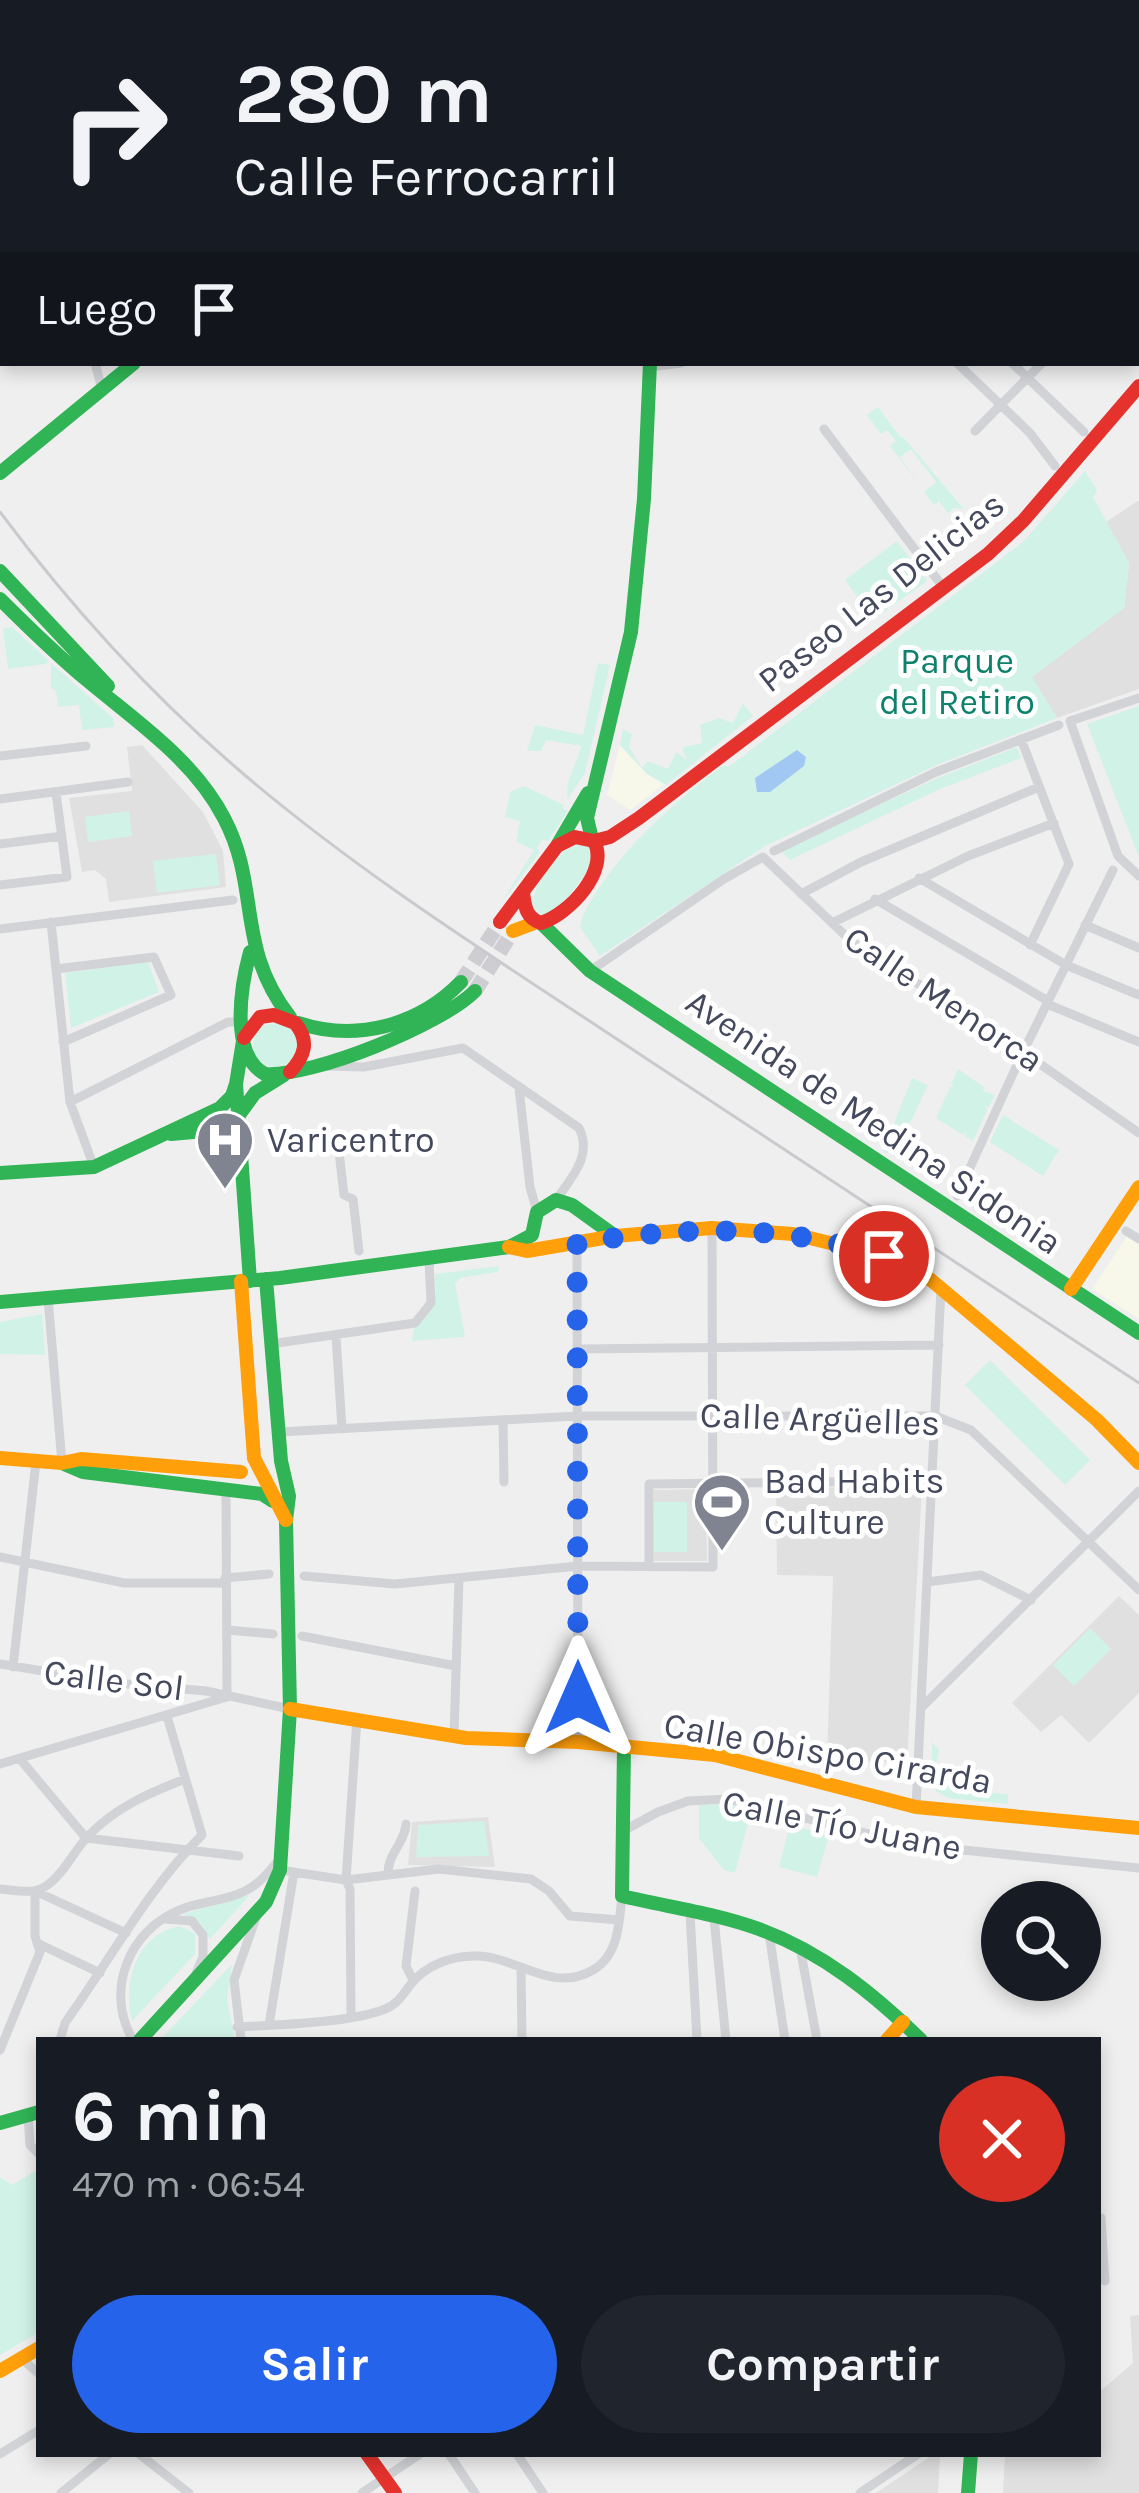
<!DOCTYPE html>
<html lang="es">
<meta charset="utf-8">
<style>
body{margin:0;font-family:Karla,sans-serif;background:#20242c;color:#f1f3f6;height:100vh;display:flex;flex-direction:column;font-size:45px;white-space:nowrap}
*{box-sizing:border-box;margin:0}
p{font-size:39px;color:#9ea1a6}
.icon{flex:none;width:66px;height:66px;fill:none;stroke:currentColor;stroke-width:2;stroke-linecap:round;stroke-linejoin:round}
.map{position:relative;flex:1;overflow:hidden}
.side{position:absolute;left:36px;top:2037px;width:1065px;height:420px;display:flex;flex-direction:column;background:#171b24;border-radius:0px;box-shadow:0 6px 18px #0003}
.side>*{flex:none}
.top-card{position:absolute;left:0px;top:0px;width:1140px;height:366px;box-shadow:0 6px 18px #0003;background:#171b24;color:#f1f3f6;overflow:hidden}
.fabs{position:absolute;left:981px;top:1881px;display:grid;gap:24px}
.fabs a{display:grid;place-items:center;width:120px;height:120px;border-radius:50%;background:#171b24;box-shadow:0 6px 18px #0003;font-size:60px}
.pin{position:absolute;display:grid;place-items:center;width:102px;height:102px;color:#fff;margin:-51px;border:6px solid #fff;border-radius:50%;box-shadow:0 3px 12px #0007}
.me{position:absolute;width:132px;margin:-66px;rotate:0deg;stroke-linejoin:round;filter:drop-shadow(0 0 9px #0008)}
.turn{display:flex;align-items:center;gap:42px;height:252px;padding:0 36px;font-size:54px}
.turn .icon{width:156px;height:156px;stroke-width:2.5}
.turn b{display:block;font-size:84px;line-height:102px}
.then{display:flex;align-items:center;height:114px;padding:0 36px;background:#0003;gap:24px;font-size:45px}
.round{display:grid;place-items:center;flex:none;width:126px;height:126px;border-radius:63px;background:#20242c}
.summary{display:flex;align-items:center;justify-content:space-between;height:204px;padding:0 36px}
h1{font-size:72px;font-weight:700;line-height:90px}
.primary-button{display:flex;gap:24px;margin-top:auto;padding:24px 36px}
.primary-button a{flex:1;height:138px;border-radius:72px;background:#2563eb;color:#fff;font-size:48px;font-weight:700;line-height:138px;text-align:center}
.primary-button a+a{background:#20242c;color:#f1f3f6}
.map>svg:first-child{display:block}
.commercial{fill:#f7f7ea}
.education{fill:#e1e0e1}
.green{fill:#d1f2e7}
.water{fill:#a1c8f3}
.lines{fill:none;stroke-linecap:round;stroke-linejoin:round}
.primary-tunnel{stroke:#ceced2;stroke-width:15;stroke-dasharray:15 8;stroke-linecap:butt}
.street{stroke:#d1d3d7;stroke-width:9}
.fast{stroke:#30b455;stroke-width:14}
.slow{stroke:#ff9f0a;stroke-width:14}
.jam{stroke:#e5322d;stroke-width:14}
.rail{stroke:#c9cace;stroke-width:3}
.route{stroke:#2563eb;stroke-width:21;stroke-dasharray:0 37.8}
.labels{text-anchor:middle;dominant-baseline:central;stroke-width:10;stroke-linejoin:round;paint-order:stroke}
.street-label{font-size:36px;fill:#44495d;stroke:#fff}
.park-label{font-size:36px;fill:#0d816b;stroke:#fff}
.poi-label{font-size:36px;fill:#44495d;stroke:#fff;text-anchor:start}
</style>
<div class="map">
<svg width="1139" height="2493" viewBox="0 0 1139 2493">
<rect width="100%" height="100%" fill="#f0efef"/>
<path class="commercial" d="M620 745 647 774 664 784 630 810 607 795Z
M1127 1236 1139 1243V1319L1092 1289Z"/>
<path class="education" d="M1139 500V689L1057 718 1031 677 1124 608 1129 563 1106 522Z
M142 745 203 812 223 851 226 887 109 902 106 879 95 870 82 872 69 798 132 791 127 747Z
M922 1487 907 1763 827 1760 833 1576 777 1575 776 1488Z
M706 1489 707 1561H653L654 1490Z
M1119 1596 1139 1615V1693L1089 1743 1061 1715 1041 1732 1012 1703Z
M488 1817 495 1867 408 1865 412 1822Z
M1139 2315V2493H1003L1005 2454H1098V2393L1133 2363 1130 2316Z
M934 2454H940L938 2493H876Z"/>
<path class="green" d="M878 407 901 438 903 437 964 509 954 508 948 513 939 501 934 505 924 492 936 482 911 449 900 457 921 487 890 446 896 441 887 430 881 434 867 415Z
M1085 471 1097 490 1093 497 1129 563 1124 608 1032 677 1057 718 939 764 765 846 600 956 580 927 583 915C616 853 667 808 722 766H730L1023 542Z
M897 541 927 581 874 619 845 580Z
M12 627 49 661 46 664 8 669 3 629Z
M51 663 113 718 114 727 82 730 79 705 58 707 56 691 51 688Z
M598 663 610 665 585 773 568 799C564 779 577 767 581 746L546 740 541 751H527L535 725 583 735Z
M743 703 753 716 666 785 647 774 620 745 623 729 632 734 629 747 642 768 648 761 668 769 676 752 687 760 682 750 684 747 702 743 700 725 719 718 733 723Z
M1139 706V857L1087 724Z
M1017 747 1021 758 940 789 790 860 781 851 935 779Z
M524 786 564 805 562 808 568 811 548 841 542 840 537 848 540 852 502 902 534 850 516 842 520 821 505 817 510 792Z
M129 811 132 836 88 842 85 817Z
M576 843 589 847 592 865 557 912 545 917 532 907C532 886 558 852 576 843Z
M216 854 220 885 157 893 153 861Z
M148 962 159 992 71 1028 65 973Z
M253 1045a22 22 0 1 1 44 0a22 22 0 1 1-44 0Z
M958 1069 984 1087 983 1091 995 1095 989 1107 985 1106 987 1110 973 1141 965 1136 966 1132 963 1135 936 1118 950 1087H954L951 1084Z
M912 1078 928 1085 912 1119 887 1154 883 1151Z
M1003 1115 1059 1150 1043 1176 990 1142Z
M499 1266 498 1272 460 1278 455 1283 465 1337 412 1341 414 1328C435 1313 437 1299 435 1274Z
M42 1314 45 1355 0 1354V1322Z
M990 1360 1090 1460 1065 1485 965 1385Z
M654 1502H687V1552H653Z
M1090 1628 1111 1649 1074 1686 1053 1665Z
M932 1742 939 1750 936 1765 956 1790 1008 1794V1804L948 1798 936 1791 932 1778Z
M731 1804 752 1808 735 1873 724 1870 699 1838V1805Z
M484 1821 489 1856 416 1857 418 1825Z
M790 1825 829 1835 817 1877 779 1867Z
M250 1895 210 1939 201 1923 183 1914Z
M180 1926 195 1934V1954L132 2021C122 1983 136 1934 180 1926Z
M232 1964 227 1999 235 2040H160Z
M39 2169V2332L0 2355V2177L12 2185Z"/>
<path class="water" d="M797 750 806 757 804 766 770 792H757L755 778Z"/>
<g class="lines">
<path class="primary-tunnel" d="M461 982 500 922
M475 991 513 931"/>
<path class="street" d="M43 0 44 3
M92 0 94 3
M192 0 193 3
M320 0V3
M373 0V3
M651 0 654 3
M797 0 800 3
M1117 0 1120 3
M806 3 809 0
M855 3 858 0
M975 3 978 0
M1018 3 1021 0
M1069 3 1072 0
M1137 20 1139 22
M0 59 3 66
M1137 81 1139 79
M1137 121H1139
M0 208 3 206
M1137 270 1139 269
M95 363 102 389
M957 363 1030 433 1055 466
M1012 363 1084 432
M650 367 681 363
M824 429 943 587
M975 431 1042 363
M1139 698 1070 721 1118 856 1139 876
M1021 739 1069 864 1030 945
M0 756 86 746
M0 799 128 782
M0 844 62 836
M774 851 936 772 1059 725
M919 878 1066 965 1139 995
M0 885 67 877 56 792
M801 894 861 862 1039 787
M875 899 1048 1001
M51 922 70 1102 94 1167
M832 923 968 856 1054 823
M1085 925 1139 948
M0 929 233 900
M56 969 154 957 171 995 63 1042
M590 971 724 879 763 857 850 940 898 973 948 1000 1139 1133
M1047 1004 1139 1042
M1028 1042 1113 870
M325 1066 364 1067 463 1048 579 1128C593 1156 571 1178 556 1200
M519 1088 530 1187 537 1212
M70 1102 228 1022H237L240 1027
M339 1152 344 1195 353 1199 359 1251
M957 1196 1017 1065
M1126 1231 1139 1239
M577 1243 578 1742
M48 1298 62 1463
M336 1336 342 1429
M271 1344 415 1323 431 1303 429 1259
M578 1349 939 1345
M503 1421 504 1482
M278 1432 578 1416H935L971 1430 1139 1590
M226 1490 227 1697
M0 1557 124 1583H225
M649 1567V1484L931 1481
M304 1576 395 1584 578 1566 713 1567 712 1228
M225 1578 269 1574
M927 1582 981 1575 1031 1600
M227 1630 273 1634
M302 1636 456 1666
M0 1664 116 1683 206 1691 290 1709
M13 1667 36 1462
M921 1708 1139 1491
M454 1735 459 1579
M20 1759 86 1838
M0 1764 227 1697
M916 1807 941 1288
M623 1831 658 1812 688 1801 728 1799 914 1845 1139 1868
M86 1838 239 1856
M280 1870 346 1880 439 1869 531 1879 549 1891 570 1916 619 1920
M388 1875C387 1854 405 1843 406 1824
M0 1889C14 1890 34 1895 46 1886 63 1875 74 1851 88 1836 116 1807 149 1793 185 1779
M690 1913 697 2040
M714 1918 726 2040
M165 1919 192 1921 203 1935V1957L196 1973
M769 1933 785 2040
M37 1943 100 1973
M800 1947 817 2040
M521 1968 522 2040
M413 1980 406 1966 415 1891
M351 2015 350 1889 346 1880 357 1718
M269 2025 294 1872
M237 2027C275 2025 351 2023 385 2009 398 2004 403 1994 411 1984 426 1965 453 1955 477 1956 518 1957 552 1994 593 1970 619 1955 619 1923 622 1896
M60 2040 65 2023C110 1960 147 1890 202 1835L167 1716
M133 2040C104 1991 129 1929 182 1909 202 1901 226 1901 245 1891 260 1884 269 1871 280 1859
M241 2040 234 1980 256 1918
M0 2050 40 1952 35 1936V1891L126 1933
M28 2115 30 2145 39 2154
M1098 2218H1101L1105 2281
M21 2358 39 2374
M0 2454 39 2430
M139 2454 189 2493
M449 2454 475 2493
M517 2454 543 2493
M61 2493 109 2454
M362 2493 420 2454
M860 2493 918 2454"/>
<path class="fast" d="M663 0V3
M915 0 918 3
M1137 230 1139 232
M0 473 134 363
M0 571 108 686
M0 599C28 627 57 655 88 681 137 722 194 760 224 818 261 888 235 947 290 1017
M592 839 587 818 631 632 644 499 650 363
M558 844 588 793
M541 923 590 971 1139 1333
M250 952C241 985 229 1055 265 1074 313 1077 441 1025 475 991
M298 1023C356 1042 418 1026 461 982
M243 1041 236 1084 250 1281
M239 1115 255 1093 284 1075
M171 1134 238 1128
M0 1173 94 1167 220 1108 232 1096 236 1084
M0 1302 280 1278 509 1247 532 1235 537 1212 556 1200 572 1205 615 1236
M62 1463 83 1472 262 1494 273 1501
M624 1747 622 1896C668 1907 715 1913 759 1929 822 1952 874 1994 921 2040
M140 2040 266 1902 280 1870 290 1709 286 1520 289 1496 281 1461 266 1279
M0 2123 39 2112
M968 2493 971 2454"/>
<path class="slow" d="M586 3 590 0
M513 931 537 922
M509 1247 527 1251 615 1236 712 1228 793 1234 884 1256 931 1280 1097 1420 1139 1463
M241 1281 254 1458 286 1520
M1071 1289 1139 1187
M0 1458 62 1463 81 1459 241 1472
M290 1709 466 1738 578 1742 715 1755 916 1807 1139 1828
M887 2040 903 2022
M0 2371 39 2348"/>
<path class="jam" d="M569 3 572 0
M594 841 610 837 639 818 988 554 1023 521 1139 386
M500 922 557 846 575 837 594 841C610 871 569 914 541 923 526 918 525 907 523 893
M244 1038 260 1017 274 1015 295 1023C310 1041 305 1056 290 1072
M367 2454 395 2493"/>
<path class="rail" d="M0 512C71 607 150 694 240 771 366 879 509 967 647 1059 811 1167 975 1275 1139 1383"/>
</g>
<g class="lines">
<path class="route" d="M578 1698 577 1243C686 1227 777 1223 884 1256"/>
</g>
<defs>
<symbol id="hospital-pin" viewBox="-11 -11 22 30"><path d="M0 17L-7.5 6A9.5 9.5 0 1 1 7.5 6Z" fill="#808390" stroke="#fff"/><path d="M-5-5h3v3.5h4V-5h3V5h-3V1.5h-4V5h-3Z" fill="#fff"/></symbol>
<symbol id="stadium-pin" viewBox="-11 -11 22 30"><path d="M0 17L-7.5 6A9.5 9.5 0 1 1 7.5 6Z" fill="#808390" stroke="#fff"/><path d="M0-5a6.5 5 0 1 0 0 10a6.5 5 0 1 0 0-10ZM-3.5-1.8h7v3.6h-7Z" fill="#fff"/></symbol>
</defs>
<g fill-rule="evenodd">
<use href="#hospital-pin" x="192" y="1107" width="66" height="90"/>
<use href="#stadium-pin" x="689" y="1469" width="66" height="90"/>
</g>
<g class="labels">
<g class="street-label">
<text transform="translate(881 592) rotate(-38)">Paseo Las Delicias</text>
<text transform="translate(944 999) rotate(34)">Calle Menorca</text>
<text transform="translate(874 1122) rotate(34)">Avenida de Medina Sidonia</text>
<text transform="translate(820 1419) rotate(2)">Calle Argüelles</text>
<text transform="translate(114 1680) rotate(7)">Calle Sol</text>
<text transform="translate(828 1753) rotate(10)">Calle Obispo Cirarda</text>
<text transform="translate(842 1825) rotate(11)">Calle Tío Juane</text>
</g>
<g class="park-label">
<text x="957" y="661">Parque<tspan x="957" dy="41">del Retiro</tspan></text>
</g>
<g class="poi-label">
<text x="267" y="1140">Varicentro</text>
<text x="764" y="1481">Bad Habits<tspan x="764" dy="41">Culture</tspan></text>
</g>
</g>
</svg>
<div class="fabs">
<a><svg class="icon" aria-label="search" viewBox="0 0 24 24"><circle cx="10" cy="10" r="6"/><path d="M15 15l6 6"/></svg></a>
</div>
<div class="pin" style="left:884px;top:1256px;background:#d93025"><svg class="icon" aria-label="arrive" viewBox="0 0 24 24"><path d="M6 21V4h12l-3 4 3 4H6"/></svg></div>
<svg class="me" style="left:578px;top:1698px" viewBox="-20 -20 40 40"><path d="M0-17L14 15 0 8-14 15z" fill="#2563eb" stroke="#fff" stroke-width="4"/></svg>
<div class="top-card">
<div class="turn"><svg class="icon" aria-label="right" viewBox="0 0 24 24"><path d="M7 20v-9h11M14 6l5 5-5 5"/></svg><div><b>280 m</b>Calle Ferrocarril</div></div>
<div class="then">Luego<svg class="icon" aria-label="arrive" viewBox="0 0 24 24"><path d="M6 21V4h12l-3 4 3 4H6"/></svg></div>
</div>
<section class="side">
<div class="summary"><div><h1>6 min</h1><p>470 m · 06:54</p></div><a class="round" style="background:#d93025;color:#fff"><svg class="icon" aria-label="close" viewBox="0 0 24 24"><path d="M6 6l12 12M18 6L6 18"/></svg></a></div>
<div class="primary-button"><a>Salir</a><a>Compartir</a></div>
</section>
</div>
